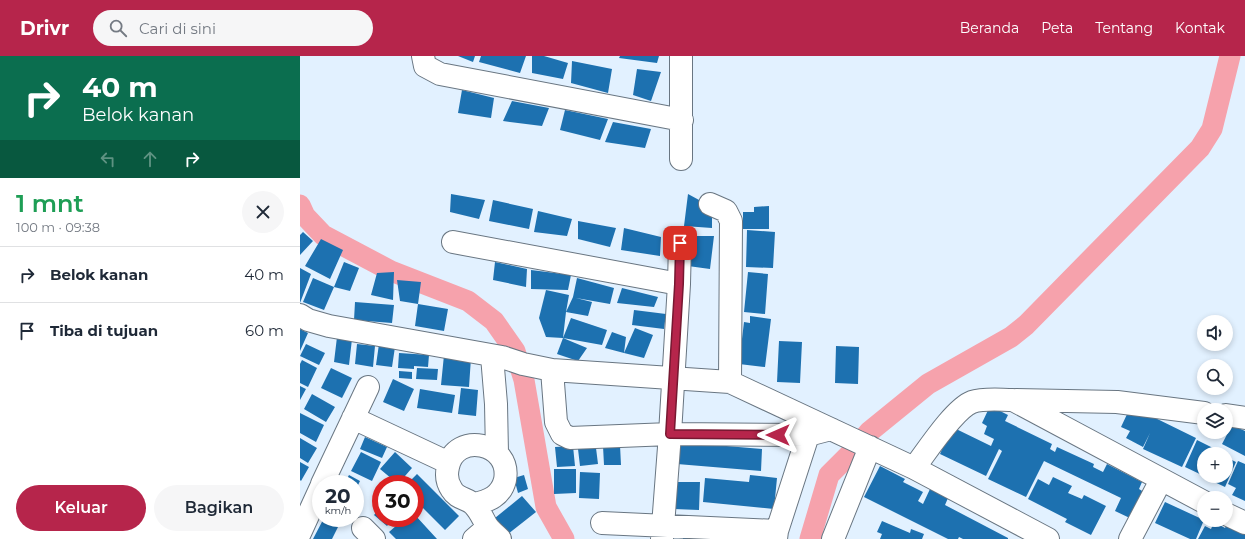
<!DOCTYPE html>
<html lang="id">
<meta charset="utf-8">
<style>
body{margin:0;font-family:Montserrat,sans-serif;background:#f6f6f7;color:#1f2937;height:100vh;display:flex;flex-direction:column;font-size:15px;white-space:nowrap}
*{box-sizing:border-box;margin:0}
p{font-size:13px;color:#747a83}
.icon{flex:none;width:22px;height:22px;fill:none;stroke:currentColor;stroke-width:2;stroke-linecap:round;stroke-linejoin:round}
.map{position:relative;flex:1;overflow:hidden}
.drawer{display:flex;flex-direction:column;background:#fff;width:300px}
.drawer>*{flex:none}
.banner{background:#0b6e4f;color:#fff;overflow:hidden}
.buttons{position:absolute;left:897px;top:259px;display:grid;gap:8px}
.buttons a{display:grid;place-items:center;width:36px;height:36px;border-radius:50%;background:#fff;box-shadow:0 2px 6px #0003;font-size:20px}
.speed{position:absolute;left:12px;top:419px;display:flex;gap:8px;font-size:20px;font-weight:700;text-align:center}
.speed>*{display:grid;place-content:center;width:52px;height:52px;border-radius:50%;background:#fff;box-shadow:0 2px 6px #0003;line-height:1}
.speed small{font-size:10px;font-weight:400}
.speed .limit{border:6px solid #d22;background:#fff;color:#111}
.pin{position:absolute;display:grid;place-items:center;width:34px;height:34px;color:#fff;margin:-17px;border-radius:8px;box-shadow:0 2px 6px #0006}
.me{position:absolute;width:44px;margin:-22px;rotate:270deg;stroke-linejoin:round;filter:drop-shadow(0 0 3px #0008)}
.turn{display:flex;align-items:center;gap:14px;height:84px;padding:0 16px;font-size:18px}
.turn .icon{width:52px;height:52px;stroke-width:2.5}
.turn b{display:block;font-size:28px;line-height:34px}
.lanes{display:flex;align-items:center;height:38px;padding:0 16px;background:#0003;justify-content:center;gap:20px;direction:ltr}
.lanes .off{opacity:.35}
.round{display:grid;place-items:center;flex:none;width:42px;height:42px;border-radius:21px;background:#f6f6f7}
.headline{display:flex;align-items:center;justify-content:space-between;height:68px;padding:0 16px}
h1{font-size:24px;font-weight:600;line-height:30px;color:#1e9e55}
.primary-button{display:flex;gap:8px;margin-top:auto;padding:8px 16px}
.primary-button a{flex:1;height:46px;border-radius:24px;background:#b6254b;color:#fff;font-size:16px;font-weight:600;line-height:46px;text-align:center}
.primary-button a+a{background:#f6f6f7;color:#1f2937}
ul{padding:0;list-style:none}
li{display:flex;align-items:center;gap:12px;height:56px;padding:0 16px;border-top:1px solid #e0e1e3}
li div{flex:1}
li b{display:block;font-size:15px}
li em{font-style:normal}
header{display:flex;align-items:center;gap:24px;box-sizing:border-box;height:56px;padding:0 20px;background:#b6254b;color:#fff}
header strong{font-size:19px}
nav{display:flex;gap:22px;margin-inline-start:auto;font-size:14px}
.search{width:280px;height:36px;background:#f6f6f7;display:flex;align-items:center;gap:10px;box-sizing:border-box;padding:0 14px;border-radius:22px;color:#747a83;font-size:15px}
main{display:flex;flex:1;min-height:0}
.map>svg:first-child{display:block}
.lines{fill:none;stroke-linecap:round;stroke-linejoin:round}
.canal{stroke:#f6a2ac;stroke-width:21}
.building{fill:#1d71b0}
.minor-casing{stroke:#697682;stroke-width:24}
.minor{stroke:#fff;stroke-width:22}
.route-casing{stroke:#761831;stroke-width:10}
.route{stroke:#b6254b;stroke-width:7}
</style>
<header>
<strong>Drivr</strong>
<div class="search"><svg class="icon" aria-label="search" viewBox="0 0 24 24"><circle cx="10" cy="10" r="6"/><path d="M15 15l6 6"/></svg>Cari di sini</div>
<nav><a>Beranda</a><a>Peta</a><a>Tentang</a><a>Kontak</a></nav>
</header>
<main>
<section class="drawer">
<div class="banner">
<div class="turn"><svg class="icon" aria-label="right" viewBox="0 0 24 24"><path d="M7 20v-9h11M14 6l5 5-5 5"/></svg><div><b>40 m</b>Belok kanan</div></div>
<div class="lanes"><svg class="icon off" aria-label="left" viewBox="0 0 24 24"><path d="M17 20v-9H6M10 6l-5 5 5 5"/></svg><svg class="icon off" aria-label="ahead" viewBox="0 0 24 24"><path d="M12 20V5M6 11l6-6 6 6"/></svg><svg class="icon" aria-label="right" viewBox="0 0 24 24"><path d="M7 20v-9h11M14 6l5 5-5 5"/></svg></div>
</div>
<div class="headline"><div><h1>1 mnt</h1><p>100 m · 09:38</p></div><a class="round"><svg class="icon" aria-label="close" viewBox="0 0 24 24"><path d="M6 6l12 12M18 6L6 18"/></svg></a></div>
<ul>
<li><svg class="icon" aria-label="right" viewBox="0 0 24 24"><path d="M7 20v-9h11M14 6l5 5-5 5"/></svg><div><b>Belok kanan</b></div><em>40 m</em></li>
<li><svg class="icon" aria-label="arrive" viewBox="0 0 24 24"><path d="M6 21V4h12l-3 4 3 4H6"/></svg><div><b>Tiba di tujuan</b></div><em>60 m</em></li>
</ul>
<div class="primary-button"><a>Keluar</a><a>Bagikan</a></div>
</section>
<div class="map">
<svg width="945" height="483" viewBox="0 0 945 483">
<rect width="100%" height="100%" fill="#e2f1ff"/>
<g class="lines">
<path class="canal" d="M0 149 5 160 23 179 91 215 168 245 194 265 215 295 224 324 246 451 264 483
M510 483 529 419 553 395 569 376 628 328 711 281 726 269 900 92 912 73 930 0"/>
</g>
<path class="building" d="M158 0H175L173 6Z
M181 0H226L220 17 179 6Z
M232 0H244L268 7 263 23 232 17Z
M320 0H359L357 7 319 2Z
M272 5 312 13 308 37 271 27Z
M337 13 361 16 351 45 333 39Z
M162 34 194 42 191 62 158 57Z
M212 45 249 52 242 70 203 65Z
M265 54 308 63 300 84 260 74Z
M313 66 351 73 345 92 305 86Z
M151 138 185 144 179 163 150 156Z
M388 138 412 151V172L384 170Z
M193 144 233 153 229 173 189 165Z
M469 150V173H443V156H454V151Z
M238 155 272 163 267 180 234 176Z
M278 165 316 172 310 191 278 183Z
M324 172 361 181 360 200 321 194Z
M447 174 475 176 473 212 446 211Z
M3 176 13 185 0 199V179Z
M391 180H414L410 213 388 210Z
M21 183 43 194 30 223 5 210Z
M44 206 59 212 50 235 34 231Z
M195 206 227 213 226 231 193 224Z
M0 212 11 218 0 247Z
M231 214 271 219 268 234 231 233Z
M94 216 93 244 71 239 77 217Z
M448 216 468 218 465 258 444 256Z
M13 222 34 231 24 254 3 246Z
M277 222 314 232 310 248 276 242 292 246 288 260 266 256 263 282 271 262 307 274 302 289 263 282 287 292 278 305 257 298 263 282 246 281 239 262 246 234 269 239 266 256 273 241Z
M97 224 121 226 118 248 100 245Z
M322 232 358 241 354 251 317 247Z
M55 246 94 249 92 267 54 264Z
M118 248 148 253 144 275 115 270Z
M334 254 366 258 364 273 332 269Z
M450 260 471 263 465 311 439 308 444 266 450 267Z
M335 272 353 279 344 302 324 297Z
M0 273 8 277 0 295Z
M312 276 326 281 324 297 305 292Z
M37 281 52 283 49 309 34 306Z
M479 285 502 286 500 327 477 326Z
M6 288 25 297 19 309 0 300Z
M57 288 75 290 73 311 55 308Z
M79 288 95 291 92 311 76 309Z
M536 290 559 291 558 328 535 327Z
M99 297 129 299 128 311 114 310V313L98 312Z
M144 299 171 302 169 331 141 329Z
M2 304 17 312 8 331 0 327V308Z
M31 312 52 322 42 342 21 332Z
M117 312 138 313 137 324 116 323Z
M99 315 112 316V323L99 322Z
M93 323 114 333 104 355 83 346Z
M0 330 6 333 0 344Z
M161 332 178 334 176 360 158 358Z
M120 333 155 339 152 357 117 352Z
M12 338 35 351 26 366 4 353Z
M690 350 708 359 705 365 752 388 750 393 755 396 757 391 794 408 793 411 803 416 807 408 842 426 839 433 847 438 834 464 815 455 821 442 744 405 726 441 688 423 702 395 699 393 686 420 640 398 652 371 691 390 694 383 684 378 687 370 682 367Z
M829 354 841 355 896 382 882 411 843 393 850 377 843 391 826 382 830 375 821 371Z
M0 357 24 369 16 386 0 377Z
M932 369 945 375V400L922 388Z
M65 381 87 391 82 402 60 393Z
M0 382 17 392 8 407 0 402Z
M897 384 917 394 916 398H904V420L885 411Z
M379 386 462 393 461 415 377 408Z
M320 389 321 409H304L303 390Z
M273 390 275 410 257 411 255 391Z
M296 392 298 408 280 410 278 393Z
M61 396 81 406 72 425 51 415Z
M95 396 112 412 98 428 80 413Z
M926 401 936 406 925 431 908 423 909 420H926Z
M938 405 945 408V445L932 439 936 432 928 428Z
M0 406 9 411 1 425 0 424Z
M580 410 605 423 603 426 623 436 618 445 623 448 630 433 648 442 645 449 708 482V483H663L659 481 658 483H648L564 441Z
M254 413H276V437L254 438Z
M280 416 300 417 299 443 279 442Z
M117 418 159 460 145 474 115 444V428H107Z
M49 419 60 425 55 435V428H44Z
M224 419 228 433 218 437 214 422Z
M450 419 477 422 474 453 403 446 405 422 449 426Z
M753 421 772 430 768 437 782 443 784 439 806 450 791 479 765 466 767 463 728 443 738 423 749 429Z
M87 423 93 428H82Z
M375 426H400L399 454 374 453Z
M222 440 236 456 208 478 195 462Z
M865 446 904 464 896 483H890L855 467Z
M81 451V462H94L87 470 74 459Z
M115 459 137 483H96L89 476 105 462H115Z
M24 462H36L41 465 32 483H13Z
M582 465 610 477 611 473 624 478 622 483H580L582 478 577 476Z
M929 465 945 474V483H898L905 470 911 473 914 466 925 472Z
M400 479V483H383V480Z"/>
<g class="lines">
<defs>
<path id="minor" d="M123 0 125 10 140 18 382 64
M381 103V0
M410 148 426 155 431 165 430 326
M153 186 379 228
M0 259 8 264 29 270 202 301 223 308 252 314 430 326 614 412 748 483
M192 300 196 348 197 397
M252 314 256 366 262 378 270 382 370 378 508 379 531 373
M716 344 817 346 904 357
M926 359 945 362
M53 362 149 407
M614 412C627 395 654 353 672 346 684 342 700 344 713 344L904 446
M22 428 68 331
M174 448C189 445 201 440 205 424 212 386 155 375 148 411 146 419 147 427 152 434 157 443 168 442 174 449 180 455 183 463 187 470 191 475 196 479 200 483
M926 458 945 467
M302 467 477 475
M63 472 74 483
M0 477 21 431
M174 483 188 471
M362 483 370 378 379 228 380 187
M476 483 477 475 508 379
M533 483 570 391
M830 483 861 424"/>
</defs>
<use href="#minor" class="minor-casing"/>
<use href="#minor" class="minor"/>
</g>
<g class="lines">
<defs>
<path id="route" d="M380 187 379 228 370 378 478 379"/>
</defs>
<use href="#route" class="route-casing"/>
<use href="#route" class="route"/>
</g>
</svg>
<div class="buttons">
<a><svg class="icon" aria-label="sound" viewBox="0 0 24 24"><path d="M4 9h4l5-4v14l-5-4H4zM17 9q2 3 0 6"/></svg></a>
<a><svg class="icon" aria-label="search" viewBox="0 0 24 24"><circle cx="10" cy="10" r="6"/><path d="M15 15l6 6"/></svg></a>
<a><svg class="icon" aria-label="layers" viewBox="0 0 24 24"><path d="M12 4l9 5-9 5-9-5zM3 14l9 5 9-5"/></svg></a>
<a>+</a>
<a>−</a>
</div>
<div class="speed"><div>20<small>km/h</small></div><div class="limit">30</div></div>
<div class="pin" style="left:380px;top:187px;background:#d93025"><svg class="icon" aria-label="arrive" viewBox="0 0 24 24"><path d="M6 21V4h12l-3 4 3 4H6"/></svg></div>
<svg class="me" style="left:478px;top:379px" viewBox="-20 -20 40 40"><path d="M0-17L14 15 0 8-14 15z" fill="#b6254b" stroke="#fff" stroke-width="4"/></svg>
</div>
</main>
